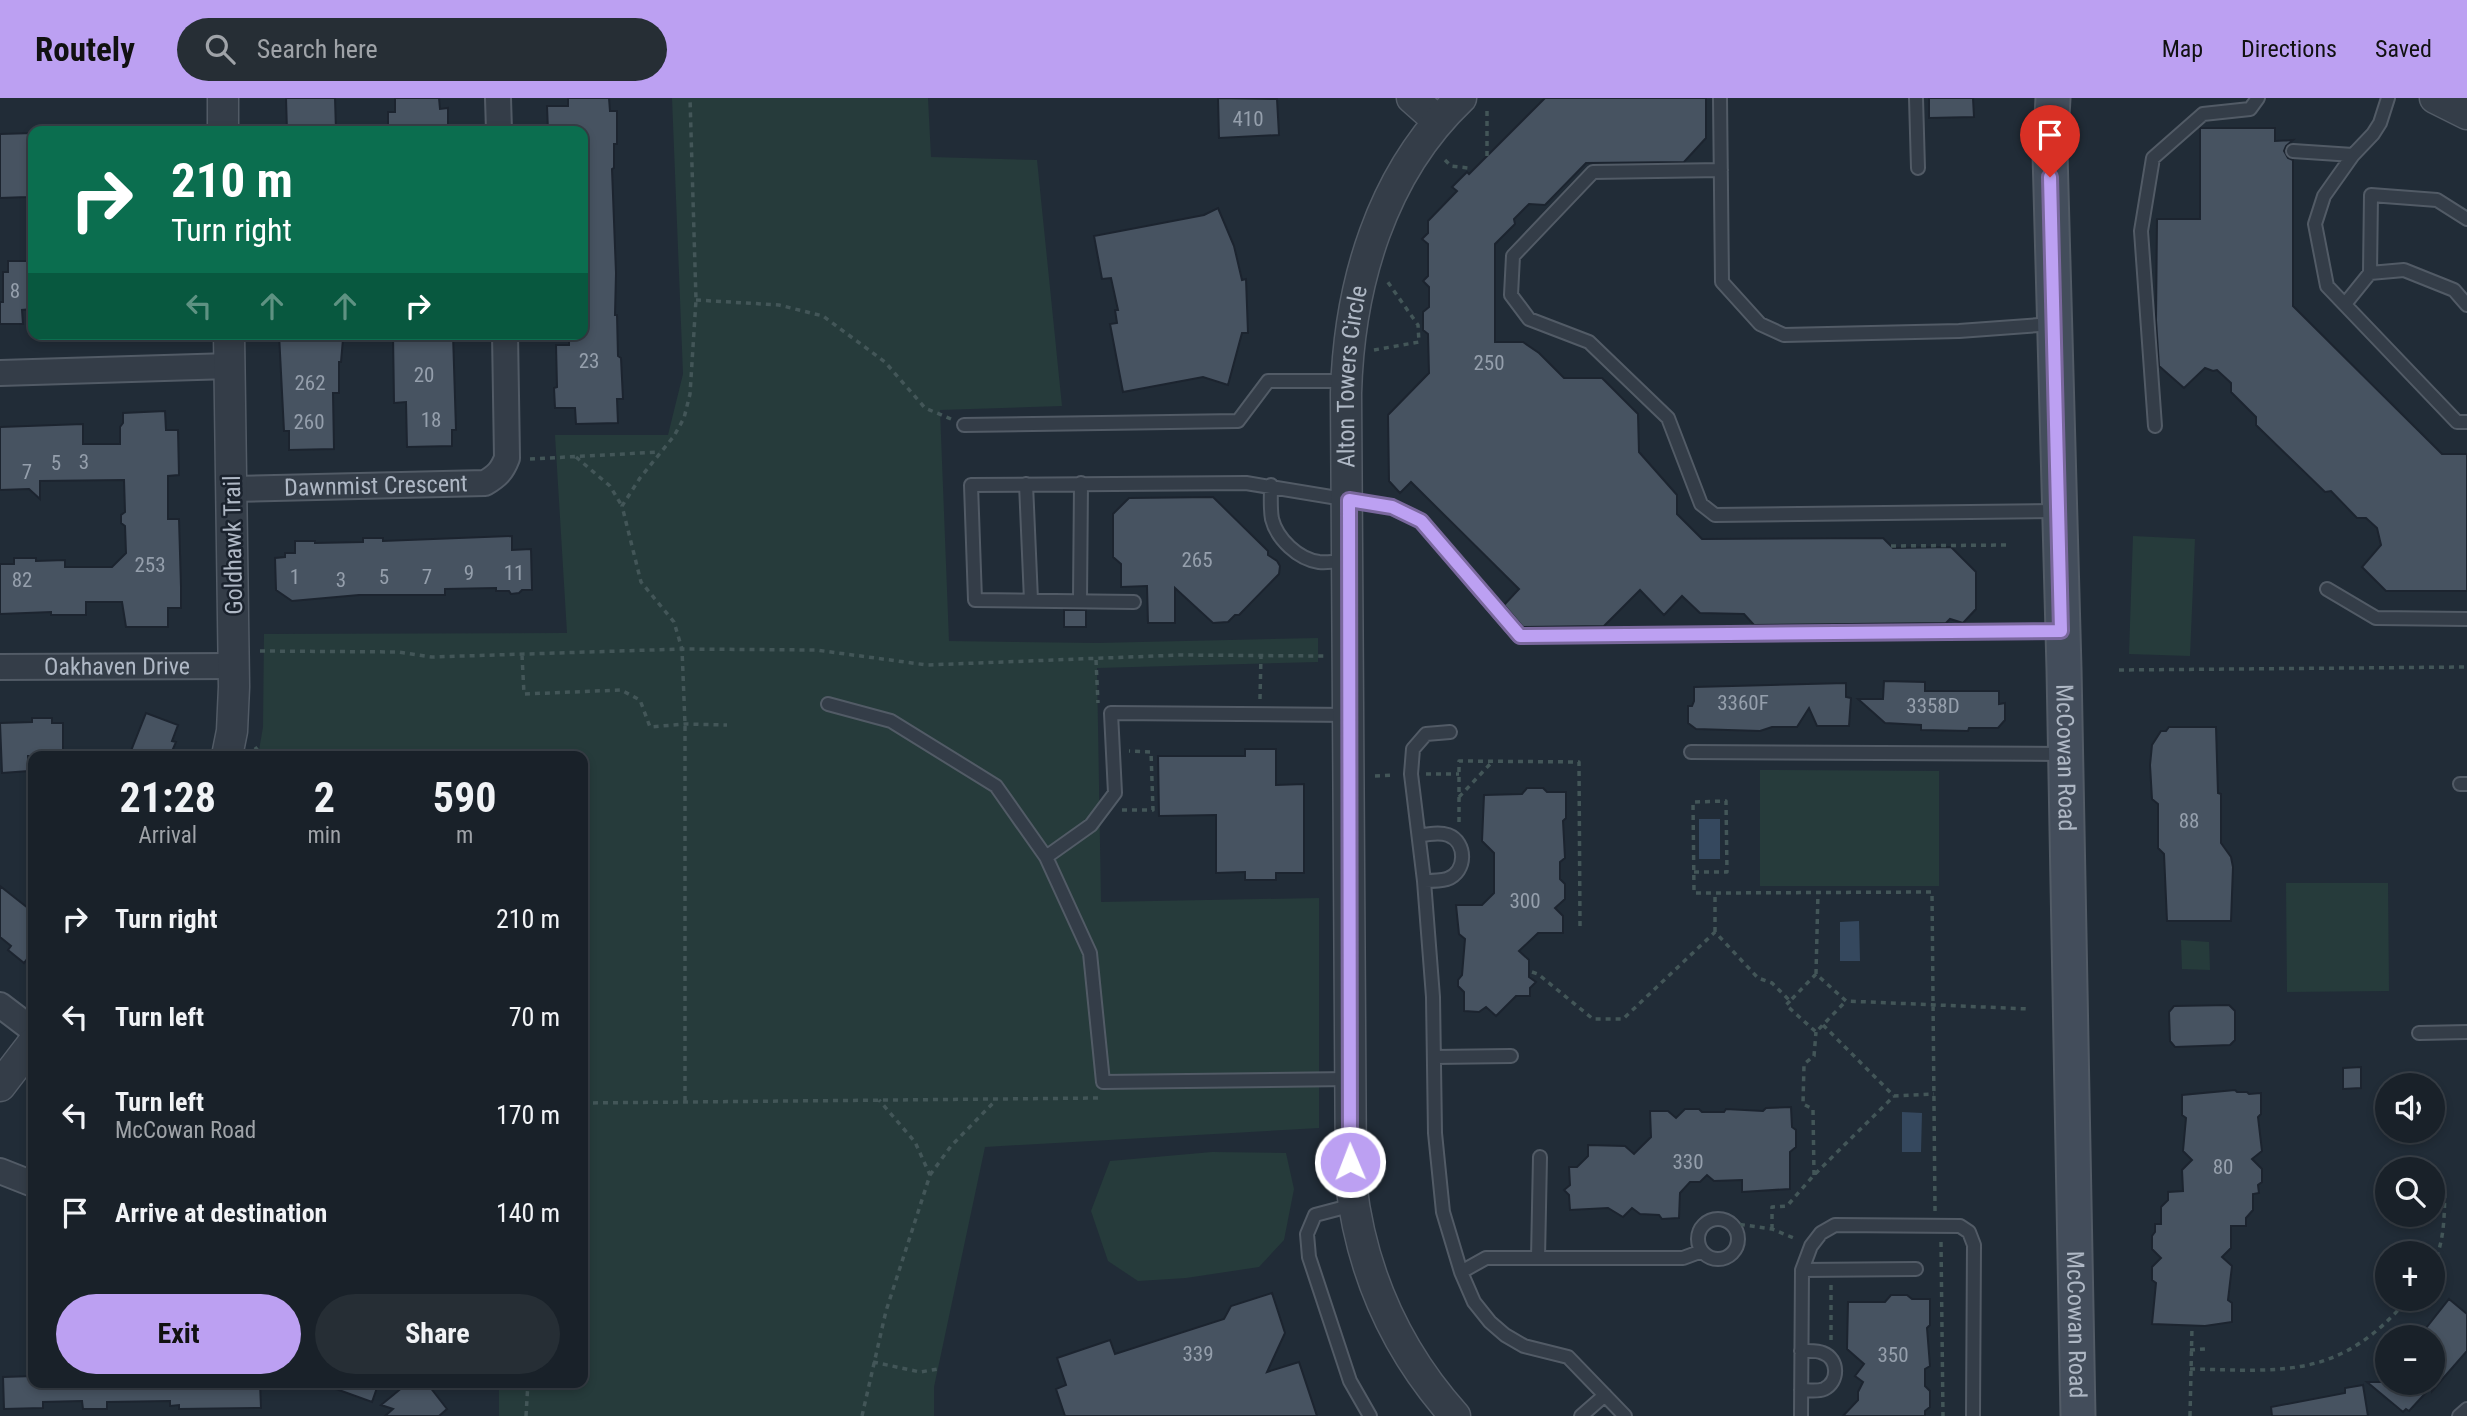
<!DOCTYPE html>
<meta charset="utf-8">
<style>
body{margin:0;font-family:"Roboto Condensed",sans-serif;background:#262e35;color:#f1f3f6;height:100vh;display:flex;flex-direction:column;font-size:26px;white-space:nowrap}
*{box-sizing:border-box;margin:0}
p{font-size:23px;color:#9fa3a8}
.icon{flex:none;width:38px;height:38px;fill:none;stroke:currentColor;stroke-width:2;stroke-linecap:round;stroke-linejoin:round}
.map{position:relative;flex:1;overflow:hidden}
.side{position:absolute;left:28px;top:653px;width:560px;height:637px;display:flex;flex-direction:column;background:#192129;border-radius:14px;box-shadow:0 4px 10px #0003,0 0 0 2px #373e46}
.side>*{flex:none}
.hud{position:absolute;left:28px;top:28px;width:560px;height:214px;border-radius:14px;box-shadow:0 4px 10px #0003,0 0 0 2px #373e46;background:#0b6e4f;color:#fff;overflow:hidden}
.controls{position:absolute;left:2375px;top:975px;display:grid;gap:14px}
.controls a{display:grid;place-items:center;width:70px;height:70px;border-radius:50%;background:#192129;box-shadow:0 4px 10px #0003,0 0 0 2px #373e46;font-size:35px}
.pin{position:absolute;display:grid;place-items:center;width:60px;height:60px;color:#fff;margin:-72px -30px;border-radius:50% 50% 50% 0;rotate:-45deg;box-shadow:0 0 7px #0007}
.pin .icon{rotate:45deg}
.me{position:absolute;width:77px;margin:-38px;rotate:359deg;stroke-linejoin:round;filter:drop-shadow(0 0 5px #0008)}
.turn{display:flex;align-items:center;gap:24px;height:147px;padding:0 28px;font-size:32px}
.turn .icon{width:91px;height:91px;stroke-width:2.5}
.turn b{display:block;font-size:49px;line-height:60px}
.lanes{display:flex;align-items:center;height:66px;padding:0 28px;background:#0003;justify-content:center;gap:35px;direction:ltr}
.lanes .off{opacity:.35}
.eta{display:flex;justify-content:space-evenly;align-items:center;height:119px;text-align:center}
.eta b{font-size:42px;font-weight:700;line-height:49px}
.action{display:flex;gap:14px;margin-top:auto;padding:14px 28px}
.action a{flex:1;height:80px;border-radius:42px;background:#bca0f2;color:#111;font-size:28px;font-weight:700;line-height:80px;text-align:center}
.action a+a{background:#262e35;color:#f1f3f6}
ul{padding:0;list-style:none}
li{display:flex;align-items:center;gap:21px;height:98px;padding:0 28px}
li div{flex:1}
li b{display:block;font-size:26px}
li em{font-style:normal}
header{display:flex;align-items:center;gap:42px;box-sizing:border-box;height:98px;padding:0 35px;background:#bca0f2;color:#111}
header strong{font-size:33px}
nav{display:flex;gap:38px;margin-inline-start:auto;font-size:24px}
.search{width:490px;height:63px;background:#262e35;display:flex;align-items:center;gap:18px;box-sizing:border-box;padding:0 24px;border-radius:38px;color:#9fa3a8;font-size:26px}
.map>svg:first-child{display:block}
.green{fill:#263b3b}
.water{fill:#35485e}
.building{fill:#475361;stroke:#1c242f;stroke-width:2}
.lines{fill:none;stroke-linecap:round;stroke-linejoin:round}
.service-casing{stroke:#525b66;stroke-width:16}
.minor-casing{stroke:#525b66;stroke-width:28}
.tertiary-casing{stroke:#525b66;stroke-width:33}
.secondary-casing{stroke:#525b66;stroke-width:37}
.path{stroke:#435658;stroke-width:3.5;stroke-dasharray:5 5;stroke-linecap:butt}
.service{stroke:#343d48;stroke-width:12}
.minor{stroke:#343d48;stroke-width:24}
.tertiary{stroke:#343d48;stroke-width:30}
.secondary{stroke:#434d5b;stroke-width:33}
.route-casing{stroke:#7a689d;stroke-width:18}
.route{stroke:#bca0f2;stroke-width:12}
.labels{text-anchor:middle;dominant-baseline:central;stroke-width:5;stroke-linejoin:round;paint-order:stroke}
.number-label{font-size:21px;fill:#959fac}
.street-label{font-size:24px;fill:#afb8c5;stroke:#1a222d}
</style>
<header>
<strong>Routely</strong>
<div class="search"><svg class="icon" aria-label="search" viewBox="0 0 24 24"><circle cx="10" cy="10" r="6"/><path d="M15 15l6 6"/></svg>Search here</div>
<nav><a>Map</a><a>Directions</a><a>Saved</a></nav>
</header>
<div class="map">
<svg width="2467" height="1318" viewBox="0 0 2467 1318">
<rect width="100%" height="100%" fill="#212c37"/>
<path class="green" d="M672 0H928L931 59 1037 62 1062 308 940 312 949 543 1097 545 1318 540V564L1097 570 1101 804 1319 800V1030L985 1049 934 1289V1318H499V1285L583 1284V658H258L263 629 264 536 567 535 555 337H668L683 276Z
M2133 438 2195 441 2190 558 2129 556Z
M1760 672 1939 673V788H1760Z
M2286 785H2388L2389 893 2287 894Z
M2181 842 2209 844 2210 872 2182 871Z
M1212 1054 1286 1055 1294 1091 1284 1142 1259 1169 1186 1180 1138 1183 1108 1163 1091 1113 1110 1063Z"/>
<path class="water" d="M1699 721H1720V761H1699Z
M1859 823 1860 863H1840V824Z
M1902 1014 1922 1015 1921 1054H1902Z"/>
<path class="building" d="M286 0H335L336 33H287Z
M395 0H439L440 11 448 10V31L388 33V14H395Z
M568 0H609L610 13H617V46H614V70L612 71 616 175 615 217H617L618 258 621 260 623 301H617L618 325 576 326 575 310H555L554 290 557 289 556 247H569V236H583V33H548L547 8H568Z
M1218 0 1277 1 1279 37 1219 40Z
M1545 0H1706V40L1684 64 1586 65 1545 107 1529 106 1514 121 1515 126 1495 146V244H1523L1539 255 1564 280H1602L1638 316 1639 354 1677 397V416L1702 441 1883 440 1893 450 1951 449 1976 474V511L1963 525 1950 521 1946 525 1754 527 1744 516 1700 515 1682 498 1664 517 1640 492 1604 528 1523 529 1504 507 1519 491 1411 384 1400 395 1389 383 1388 317 1429 275 1428 236 1423 232V214L1429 209V189L1423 183 1428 178V146L1422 141 1428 135V123L1457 93 1452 89 1467 74 1469 76Z
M1929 0H1973L1974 19 1929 20Z
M2200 30H2275V43L2293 42 2286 48 2284 53 2288 60 2293 62V208L2442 356H2467V493H2386L2362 469 2381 447 2377 430 2366 420H2357L2331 393 2325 394 2256 327V319L2231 294V285L2217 272 2213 273 2205 270 2184 290 2159 268 2156 222 2157 121H2200Z
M33 35V96H28V99L0 100V36Z
M1218 110 1234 148 1242 182 1246 181 1248 235H1242L1228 287 1203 279 1123 294 1110 226 1117 225 1115 212H1118L1111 180 1102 181 1094 138 1204 117Z
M8 163H27V173H33V211L22 212 23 226H0V204H3V174H8Z
M279 236H338L343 241 341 264H339V295H333L334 351 289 352V333H284Z
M393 236H453L456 332H452V348L407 349 406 304 394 305Z
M165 313 166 332H178L179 377 168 378V421H179L181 489V510H168V529H126L122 504H86V517H51V514L0 516V466H14V460H36V463L65 462V469H112L126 455 125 428 121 425V417L125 414 124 382 40 383V401L29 391 0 392V329L83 326V346H120V329L123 325V315Z
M1213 399 1268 453V457L1277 463 1280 468 1279 476 1239 517H1235L1228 524 1213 525 1175 490V525H1148L1147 488 1121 489V466L1113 459V416L1129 400Z
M512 438V452L531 451 532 492H522L519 495 511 496 509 493H496V490L445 491V497H359L292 503 276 492 275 460 285 459V455H295V443H315V445L363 444V440H383V443Z
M1064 512H1086V529H1064Z
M1884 583 1925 584V593H1999V606L2005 605V622L1998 630H1969L1968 633 1921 632V627L1885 625 1858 601H1883Z
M1846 585V599L1851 600 1849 628H1817L1809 610 1797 629H1772L1760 633 1696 631 1688 625V608H1692L1694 603V589Z
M146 615 178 627 172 643 176 644 170 658H129Z
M32 620H52V625H63V658H28L29 673 2 675 0 625 32 624Z
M2169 629H2216L2218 695 2221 696V745L2231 759 2233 769 2231 823H2167L2164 756 2158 750V706L2152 701 2150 667 2152 647 2161 633H2166Z
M1245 651H1276V687L1304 686V775H1276V782H1245V774L1216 775V717L1159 718 1158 658H1245Z
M1527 690H1543L1547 694H1566V720L1563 723 1565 760 1560 764V781L1565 786V801L1555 810 1563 818V835H1538L1519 853 1529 862V879L1536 884 1530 890V898H1516L1496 918 1486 909 1479 914 1464 913V894L1458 888V882L1462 877 1465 841 1459 836 1456 807H1482L1494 795V755L1482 743 1484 697 1522 696Z
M0 788 33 814V853L24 865 8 852 11 848 0 839Z
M2229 907 2235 913V942L2230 947 2175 949 2170 943 2169 914 2174 908Z
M2361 969V990L2343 991V970Z
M2235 992 2237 994H2247L2249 996 2261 995V1016L2258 1019 2262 1053 2252 1061 2262 1071V1084L2258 1087 2259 1095 2253 1096V1112L2246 1120V1128H2231V1150L2222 1159 2232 1168 2228 1202 2232 1205V1224L2205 1228 2152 1226 2156 1185 2152 1182V1169L2161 1160 2152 1151V1138L2155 1134V1126H2161V1109L2168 1102V1094L2183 1093 2182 1072 2192 1062 2183 1053 2186 1020 2182 1017V997Z
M1791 1009 1792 1029 1796 1032V1049L1790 1054V1091L1742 1094V1082L1714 1083 1707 1077 1700 1084H1690L1680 1095 1679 1120 1662 1121 1659 1117 1640 1116 1632 1110 1623 1119 1608 1110 1570 1112 1569 1097 1564 1092 1570 1087 1569 1069H1577L1588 1058V1047L1625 1048 1634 1056 1651 1039 1650 1013H1668L1676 1020 1685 1011H1699L1702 1014H1724L1726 1011 1763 1013 1766 1010Z
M1272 1195 1285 1235 1267 1274 1299 1264 1317 1318H1065L1056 1291 1066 1287 1057 1260 1110 1242 1115 1256 1224 1221 1231 1208Z
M1891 1197H1907L1912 1201H1930V1227L1927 1230 1930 1268 1925 1271V1288L1930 1293V1309L1925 1313V1318H1843L1858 1302V1294L1863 1284 1855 1278 1864 1266 1847 1251 1848 1204H1885Z
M2449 1201 2467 1216V1253L2432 1293V1288L2409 1313 2406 1311 2403 1314 2367 1284H2432V1239H2419Z
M33 1278V1284H260L261 1310 179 1311V1307L170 1308V1303L107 1304V1311H83L82 1303 43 1304V1310L4 1311 3 1279Z
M325 1284H379L372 1304 325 1287Z
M409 1284H426L447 1311 439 1318H385L393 1311 381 1307Z
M2363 1287 2368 1318H2272L2271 1309 2345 1295V1290Z"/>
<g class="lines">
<defs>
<path id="service" d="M1720 0 1722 184 1760 226 1784 237 1959 233 2053 226
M1916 0 1918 70
M2388 0 2380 25 2373 36 2353 57 2324 98 2315 126 2327 188 2457 324H2467
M2293 53 2353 57
M1721 72 1593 74 1513 158 1511 197 1529 221 1589 244 1668 320 1701 406 1715 417 2058 413
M2370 175 2371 97 2437 102 2467 121
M2345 206 2370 175 2404 172 2454 192 2467 207
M964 327 1238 323 1268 283H1346
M2155 328 2141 133 2153 60 2203 16 2250 11 2258 0
M1026 386 1031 502
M1271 387C1271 398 1270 410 1272 421 1277 441 1298 461 1319 464 1328 465 1339 463 1347 462
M2327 491 2376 520 2467 521
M1080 503 1081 385
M1134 504 975 502 971 387 1246 385 1392 409 1421 423 1519 538 2061 533
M828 606 891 623 996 688 1046 759 1090 855 1103 984 1349 981
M1450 634 1426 636 1413 651 1411 676 1424 783 1433 899 1435 1035 1443 1114 1461 1174 1474 1204 1490 1224 1505 1237 1524 1248 1568 1259 1625 1318
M1691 654 2064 656
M2460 686H2467
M1419 738C1428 736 1439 734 1448 737 1467 744 1467 774 1447 781 1440 783 1431 783 1424 783
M1046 759 1091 727 1115 695 1111 615 1347 617
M2419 935 2467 934
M1434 959 1511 958
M1353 1107 1315 1117 1307 1136 1309 1159 1350 1283 1370 1318
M1698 1141a20 20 0 1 1 40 0a20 20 0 1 1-40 0Z
M1538 1160 1540 1059
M1802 1172 1916 1171
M1461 1174 1486 1160H1683L1702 1153
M1801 1253C1808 1253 1817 1252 1823 1255 1839 1261 1839 1284 1824 1291 1817 1294 1808 1292 1801 1292
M1581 1318 1605 1297
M1801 1318 1802 1172 1811 1148 1821 1135 1835 1127 1960 1128 1969 1134 1974 1147 1973 1318
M2459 1318 2467 1311"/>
<g id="minor">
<path d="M498 0 499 33"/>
<path d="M0 275 230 268"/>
<path id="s1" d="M232 391 485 385C497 378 502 373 507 360L505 236"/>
<path id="s2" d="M0 569 234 568"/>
<path d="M0 907 33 932"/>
<path d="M0 1073 33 1086"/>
</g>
<g id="tertiary">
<path d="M223 0V33"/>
<path d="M1412 0 1438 23"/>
<path d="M2435 0 2467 16"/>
<path d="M227 658 232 633 234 589 229 236"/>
<path d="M0 988 33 945"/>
<path id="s3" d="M1455 1318C1396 1252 1361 1173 1351 1085L1346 295C1349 187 1381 76 1461 0"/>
</g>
<g id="secondary">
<path id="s4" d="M2053 0 2050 55 2064 571 2078 1318"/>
</g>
</defs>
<use href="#service" class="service-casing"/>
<use href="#minor" class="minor-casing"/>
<use href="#tertiary" class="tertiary-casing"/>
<use href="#secondary" class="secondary-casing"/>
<path class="path" d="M1487 13V58
M1445 62 1451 68 1468 70
M696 202 779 207 823 218 885 264 925 310 951 321
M1374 252 1419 244 1418 227 1387 183
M576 359 610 388 622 408
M530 361 660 354
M1891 448 2007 447
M260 553 398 554 432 559 682 551 816 552 927 567 1180 557 1325 558
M522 557 524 596 621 592 640 602 650 629 685 626 727 627
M1096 562 1098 605
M2119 572 2467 569
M1260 601 1261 557
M255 649 262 658
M1426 676H1459
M1375 678 1394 677
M1459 699 1493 663
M1122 712H1153L1151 654 1129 653
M1459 724V663L1579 664 1580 828
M1694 774H1727L1726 703 1693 704 1694 795H1715
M1715 834V795L1932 794 1935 1113
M1532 874 1538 876 1593 921H1623L1715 834 1758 880 1772 885 1790 903 1816 876 1846 903 2029 911
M1816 876 1818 794
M1790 903 1786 907 1816 934 1846 903
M1823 927 1894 998 1934 996
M685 1003V626L682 551 674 524 641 484 622 408 640 380 674 338 684 320 690 296 696 202 690 0
M583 1005 1099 1000
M930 1077 951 1048 995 1003
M1814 1077 1813 1011 1803 1006 1804 966 1814 958 1816 934
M1730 1125 1772 1131 1796 1141
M1772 1131V1109L1787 1108 1814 1077 1894 998
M1941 1144 1943 1318
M2432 1168C2445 1145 2444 1118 2445 1092
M1831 1187V1242
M2190 1252 2205 1251
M873 1264 920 1274 938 1271
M2190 1271C2286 1273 2340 1281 2409 1200
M526 1318 528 1284
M862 1318 886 1213 930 1077 915 1044 879 1002
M2190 1318 2192 1229"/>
<use href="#service" class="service"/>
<use href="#minor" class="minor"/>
<use href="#tertiary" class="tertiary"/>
<use href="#secondary" class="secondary"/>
</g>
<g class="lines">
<defs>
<path id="route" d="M1350 1064 1349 402 1392 409 1421 423 1520 538 2061 533 2050 79"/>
</defs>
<use href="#route" class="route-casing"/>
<use href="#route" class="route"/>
</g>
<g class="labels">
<g class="number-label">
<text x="1248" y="21">410</text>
<text x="15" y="193">8</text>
<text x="589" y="263">23</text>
<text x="1489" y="265">250</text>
<text x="424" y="277">20</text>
<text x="310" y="285">262</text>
<text x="431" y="322">18</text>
<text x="309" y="324">260</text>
<text x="84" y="364">3</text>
<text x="56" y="365">5</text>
<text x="27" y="374">7</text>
<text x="1197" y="462">265</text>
<text x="150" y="467">253</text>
<text x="469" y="475">9</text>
<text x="514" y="475">11</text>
<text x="295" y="479">1</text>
<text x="384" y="479">5</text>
<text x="427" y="479">7</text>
<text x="22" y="482">82</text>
<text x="341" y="482">3</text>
<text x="1743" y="605">3360F</text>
<text x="1933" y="608">3358D</text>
<text x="2189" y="723">88</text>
<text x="1525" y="803">300</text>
<text x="1688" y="1064">330</text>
<text x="2223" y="1069">80</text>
<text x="1198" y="1256">339</text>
<text x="1893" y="1257">350</text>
</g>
<g class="street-label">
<text stroke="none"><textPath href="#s3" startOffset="1066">Alton Towers Circle</textPath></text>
<text stroke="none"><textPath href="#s1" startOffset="144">Dawnmist Crescent</textPath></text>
<text transform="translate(233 447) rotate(-91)">Goldhawk Trail</text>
<text stroke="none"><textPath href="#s2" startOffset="117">Oakhaven Drive</textPath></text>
<text stroke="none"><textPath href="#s4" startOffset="660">McCowan Road</textPath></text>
<text stroke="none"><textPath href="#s4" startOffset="1227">McCowan Road</textPath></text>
</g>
</g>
</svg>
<div class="controls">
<a><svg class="icon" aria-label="sound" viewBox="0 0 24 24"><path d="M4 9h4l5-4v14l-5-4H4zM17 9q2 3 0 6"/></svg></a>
<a><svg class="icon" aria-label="search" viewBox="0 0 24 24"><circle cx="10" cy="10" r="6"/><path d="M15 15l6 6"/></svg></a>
<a>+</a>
<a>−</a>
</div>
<div class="pin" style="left:2050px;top:79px;background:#d93025"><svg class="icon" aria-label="arrive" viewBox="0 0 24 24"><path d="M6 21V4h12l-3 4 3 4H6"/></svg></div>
<svg class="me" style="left:1350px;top:1064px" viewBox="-20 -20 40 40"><circle r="17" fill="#bca0f2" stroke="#fff" stroke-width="3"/><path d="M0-11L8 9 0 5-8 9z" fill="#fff"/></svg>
<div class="hud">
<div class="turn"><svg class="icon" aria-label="right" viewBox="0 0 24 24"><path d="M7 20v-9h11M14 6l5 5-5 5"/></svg><div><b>210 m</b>Turn right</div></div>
<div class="lanes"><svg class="icon off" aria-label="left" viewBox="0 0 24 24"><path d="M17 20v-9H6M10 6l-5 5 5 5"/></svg><svg class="icon off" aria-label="ahead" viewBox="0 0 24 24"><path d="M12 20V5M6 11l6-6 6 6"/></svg><svg class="icon off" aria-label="ahead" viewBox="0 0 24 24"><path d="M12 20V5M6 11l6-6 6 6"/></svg><svg class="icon" aria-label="right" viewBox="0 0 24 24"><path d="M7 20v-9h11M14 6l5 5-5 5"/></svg></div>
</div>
<section class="side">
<div class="eta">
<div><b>21:28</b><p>Arrival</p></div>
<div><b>2</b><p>min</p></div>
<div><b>590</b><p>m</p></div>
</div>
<ul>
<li><svg class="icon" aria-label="right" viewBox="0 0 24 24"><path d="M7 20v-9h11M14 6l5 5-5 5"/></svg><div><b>Turn right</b></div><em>210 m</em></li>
<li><svg class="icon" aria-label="left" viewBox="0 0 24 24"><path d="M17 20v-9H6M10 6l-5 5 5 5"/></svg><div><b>Turn left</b></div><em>70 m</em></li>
<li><svg class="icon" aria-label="left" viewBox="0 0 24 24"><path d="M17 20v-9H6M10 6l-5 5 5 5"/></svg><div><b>Turn left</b><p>McCowan Road</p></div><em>170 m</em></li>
<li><svg class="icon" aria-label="arrive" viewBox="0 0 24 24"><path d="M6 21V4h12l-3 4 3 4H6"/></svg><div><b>Arrive at destination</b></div><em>140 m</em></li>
</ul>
<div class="action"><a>Exit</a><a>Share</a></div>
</section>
</div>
